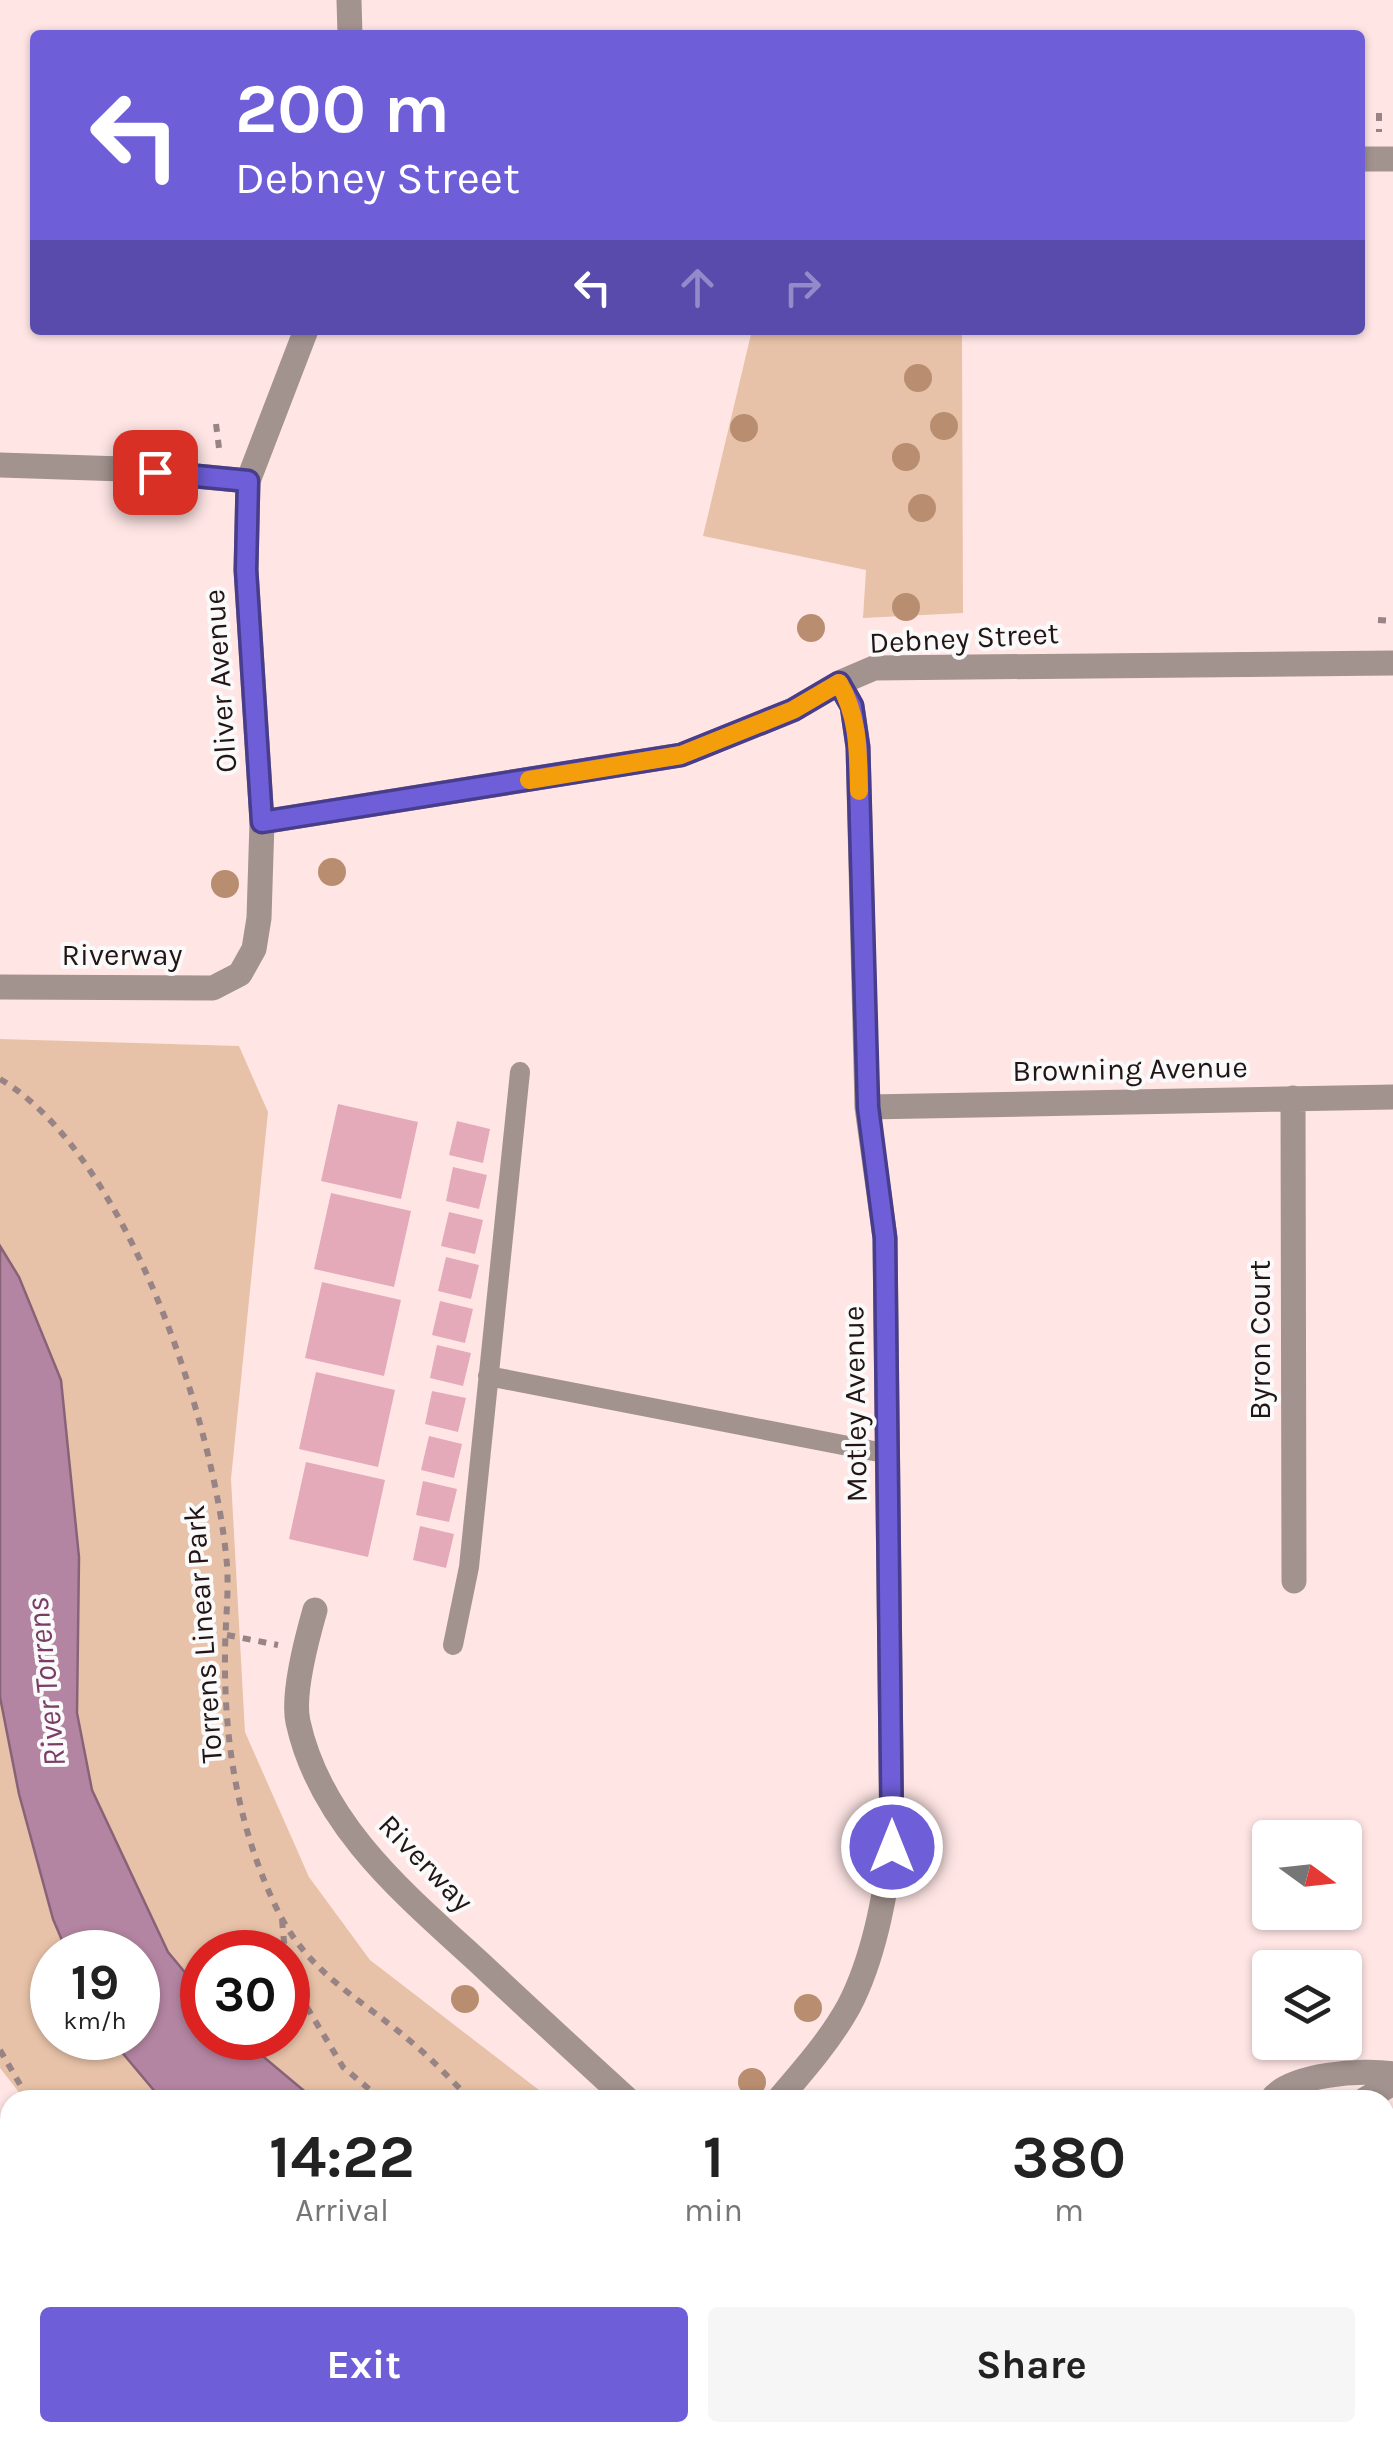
<!DOCTYPE html>
<style>
body{margin:0;font-family:Karla,sans-serif;background:#f6f6f6;color:#222;height:100vh;display:flex;flex-direction:column;font-size:38px;white-space:nowrap}
*{box-sizing:border-box;margin:0}
p{font-size:32px;color:#767676}
.icon{flex:none;width:55px;height:55px;fill:none;stroke:currentColor;stroke-width:2;stroke-linecap:round;stroke-linejoin:round}
.map{position:relative;flex:1;overflow:hidden}
.side{position:absolute;left:0px;top:2090px;width:1395px;height:352px;display:flex;flex-direction:column;background:#fff;border-radius:30px 30px 0 0;box-shadow:0 2px 8px #0004}
.side>*{flex:none}
.banner{position:absolute;left:30px;top:30px;width:1335px;height:305px;border-radius:10px;box-shadow:0 2px 8px #0004;background:#6e5ed8;color:#fff;overflow:hidden}
.needle{width:65px;rotate:105deg}
.fabs{position:absolute;left:1252px;top:1820px;display:grid;gap:20px}
.fabs a{display:grid;place-items:center;width:110px;height:110px;border-radius:10px;background:#fff;box-shadow:0 2px 8px #0004;font-size:50px}
.speed{position:absolute;left:30px;top:1930px;display:flex;gap:20px;font-size:50px;font-weight:700;text-align:center}
.speed>*{display:grid;place-content:center;width:130px;height:130px;border-radius:50%;background:#fff;box-shadow:0 2px 8px #0004;line-height:1}
.speed small{font-size:25px;font-weight:400}
.speed .limit{border:15px solid #d22;background:#fff;color:#111}
.pin{position:absolute;display:grid;place-items:center;width:85px;height:85px;color:#fff;margin:-42px;border-radius:20px;box-shadow:0 5px 15px #0006}
.me{position:absolute;width:110px;margin:-55px;rotate:0deg;stroke-linejoin:round;filter:drop-shadow(0 0 8px #0008)}
.turn{display:flex;align-items:center;gap:35px;height:210px;padding:0 40px;font-size:45px}
.turn .icon{width:130px;height:130px;stroke-width:2.5}
.turn b{display:block;font-size:70px;line-height:85px}
.lanes{display:flex;align-items:center;height:95px;padding:0 40px;background:#0003;justify-content:center;gap:50px;direction:ltr}
.lanes .off{opacity:.35}
.eta{display:flex;justify-content:space-evenly;align-items:center;height:170px;text-align:center}
.eta b{font-size:60px;font-weight:700;line-height:70px}
.cta{display:flex;gap:20px;margin-top:auto;padding:20px 40px}
.cta a{flex:1;height:115px;border-radius:10px;background:#6e5ed8;color:#fff;font-size:40px;font-weight:700;line-height:115px;text-align:center}
.cta a+a{background:#f6f6f6;color:#222}
.map>svg:first-child{display:block}
.green{fill:#e7c2a8;fill-rule:evenodd}
.water{fill:#b485a2;stroke:#886378;stroke-width:2.5}
.building{fill:#e4aaba}
.lines{fill:none;stroke-linecap:round;stroke-linejoin:round}
.path{stroke:#988484;stroke-width:6;stroke-dasharray:8 8;stroke-linecap:butt}
.lane{stroke:#a3938e;stroke-width:20}
.street{stroke:#a3938e;stroke-width:25}
.tree{fill:#b98e70}
.route-casing{stroke:#483d8c;stroke-width:25}
.route{stroke:#6e5ed8;stroke-width:18}
.slow{stroke:#f59e0b;stroke-width:18}
.labels{text-anchor:middle;dominant-baseline:central;stroke-width:8;stroke-linejoin:round;paint-order:stroke}
.street-label{font-size:30px;fill:#231515;stroke:#fafafa}
.water-label{font-size:32px;font-style:italic;fill:#7b3d66;stroke:#fafafa}
</style>
<div class="map">
<svg width="1393" height="2441" viewBox="0 0 1393 2441">
<rect width="100%" height="100%" fill="#ffe6e5"/>
<path class="green" d="M752 330H962L963 613 863 618 866 570 703 536Z
M0 1039 239 1046 268 1112 231 1479 245 1732 309 1877 370 1960 552 2100H25L0 2068ZM52 1952H138V2038H52ZM202 1952H288V2038H202Z
M824 2432 829 2441H377L366 2433Z"/>
<path class="water" d="M0 1246 19 1277 61 1380 79 1557 77 1713 92 1790 168 1952 202 1993V2038H241L315 2100H162L110 2038H138V1952H67L53 1919 19 1794 0 1697Z
M476 2433H603L608 2441H485Z"/>
<path class="building" d="M338 1104 418 1122 401 1199 321 1181Z
M457 1121 490 1129 483 1163 449 1155Z
M453 1167 487 1175 479 1209 446 1201Z
M331 1193 411 1211 394 1287 314 1269Z
M449 1212 483 1220 475 1254 441 1246Z
M446 1257 479 1265 471 1299 438 1291Z
M322 1282 401 1300 384 1376 305 1358Z
M440 1301 473 1309 465 1343 432 1335Z
M437 1345 471 1353 463 1386 430 1378Z
M316 1372 395 1390 378 1467 299 1449Z
M432 1391 466 1398 458 1432 425 1424Z
M429 1436 462 1444 454 1478 421 1470Z
M306 1462 385 1480 368 1557 289 1539Z
M423 1481 457 1489 449 1522 416 1515Z
M420 1526 454 1534 446 1568 413 1560Z"/>
<g class="lines">
<path class="path" d="M1379 113V132
M216 424 219 448
M1378 620 1393 621
M0 1079C127 1154 215 1424 227 1565 229 1595 225 1625 225 1655 224 1741 238 1827 275 1905 308 1976 362 1998 417 2047 436 2063 453 2082 471 2100
M227 1635 278 1645
M282 1920 285 1952
M288 1963 308 2009 343 2067 382 2100
M0 2050 29 2100
M342 2432 354 2441
M649 2432 654 2441
M784 2432 788 2441"/>
<path class="lane" d="M488 1376 889 1454
M453 1645 469 1567 520 1072"/>
<path class="street" d="M349 0 350 35
M1360 159H1393
M0 465 123 469 248 481
M262 822 681 755 793 710 839 683 874 668 1393 663
M0 987 213 988 240 974 254 949 259 918 262 822 246 570 248 481 306 330
M1293 1098 1294 1581
M867 1107 1393 1097
M315 1610C307 1638 292 1695 298 1722 321 1827 408 1897 483 1966 531 2011 579 2055 628 2100
M778 2100C803 2071 831 2039 849 2006 874 1958 884 1899 892 1847L885 1238 867 1107 858 747 852 706 839 683
M1271 2100C1289 2074 1364 2069 1393 2074
M1364 2100 1393 2083
M0 2160 10 2176
M255 2432 265 2441
M892 2432 896 2441"/>
</g>
<g class="tree">
<circle cx="918" cy="378" r="14"/>
<circle cx="944" cy="426" r="14"/>
<circle cx="744" cy="428" r="14"/>
<circle cx="906" cy="457" r="14"/>
<circle cx="922" cy="508" r="14"/>
<circle cx="906" cy="607" r="14"/>
<circle cx="811" cy="628" r="14"/>
<circle cx="332" cy="872" r="14"/>
<circle cx="225" cy="884" r="14"/>
<circle cx="465" cy="1999" r="14"/>
<circle cx="808" cy="2008" r="14"/>
<circle cx="752" cy="2082" r="14"/>
</g>
<g class="lines">
<defs>
<path id="route" d="M155 472 248 481 246 570 262 822 681 755 793 710 839 683 852 706 858 747 868 1107 885 1238 892 1847"/>
</defs>
<use href="#route" class="route-casing"/>
<use href="#route" class="route"/>
<path class="slow" d="M529 780 681 755 793 710 839 683C859 717 858 752 859 791"/>
</g>
<g class="labels">
<g class="street-label">
<text transform="translate(964 638) rotate(-3)">Debney Street</text>
<text transform="translate(220 681) rotate(-94)">Oliver Avenue</text>
<text x="122" y="955">Riverway</text>
<text transform="translate(1130 1069) rotate(-1)">Browning Avenue</text>
<text transform="translate(1260 1340) rotate(-90)">Byron Court</text>
<text transform="translate(855 1404) rotate(-91)">Motley Avenue</text>
<text transform="translate(203 1634) rotate(-94)">Torrens Linear Park</text>
<text transform="translate(426 1863) rotate(46)">Riverway</text>
</g>
<g class="water-label">
<text transform="translate(46 1682) rotate(-96)">River Torrens</text>
</g>
</g>
</svg>
<div class="fabs">
<a><svg class="needle" viewBox="-14 -14 28 28"><path d="M0-13l5 13h-10z" fill="#e53935"/><path d="M0 13l5-13h-10z" fill="#767676"/></svg></a>
<a><svg class="icon" aria-label="layers" viewBox="0 0 24 24"><path d="M12 4l9 5-9 5-9-5zM3 14l9 5 9-5"/></svg></a>
</div>
<div class="speed"><div>19<small>km/h</small></div><div class="limit">30</div></div>
<div class="pin" style="left:155px;top:472px;background:#d93025"><svg class="icon" aria-label="arrive" viewBox="0 0 24 24"><path d="M6 21V4h12l-3 4 3 4H6"/></svg></div>
<svg class="me" style="left:892px;top:1847px" viewBox="-20 -20 40 40"><circle r="17" fill="#6e5ed8" stroke="#fff" stroke-width="3"/><path d="M0-11L8 9 0 5-8 9z" fill="#fff"/></svg>
<div class="banner">
<div class="turn"><svg class="icon" aria-label="left" viewBox="0 0 24 24"><path d="M17 20v-9H6M10 6l-5 5 5 5"/></svg><div><b>200 m</b>Debney Street</div></div>
<div class="lanes"><svg class="icon" aria-label="left" viewBox="0 0 24 24"><path d="M17 20v-9H6M10 6l-5 5 5 5"/></svg><svg class="icon off" aria-label="ahead" viewBox="0 0 24 24"><path d="M12 20V5M6 11l6-6 6 6"/></svg><svg class="icon off" aria-label="right" viewBox="0 0 24 24"><path d="M7 20v-9h11M14 6l5 5-5 5"/></svg></div>
</div>
<section class="side">
<div class="eta">
<div><b>14:22</b><p>Arrival</p></div>
<div><b>1</b><p>min</p></div>
<div><b>380</b><p>m</p></div>
</div>
<div class="cta"><a>Exit</a><a>Share</a></div>
</section>
</div>
